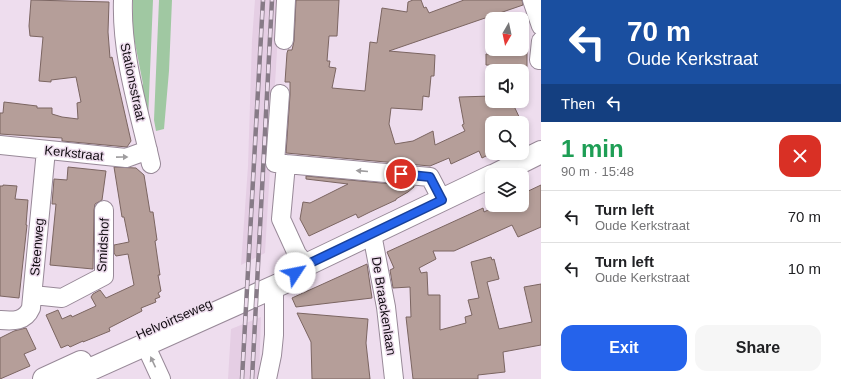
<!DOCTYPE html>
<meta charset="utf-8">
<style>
body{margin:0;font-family:Helvetica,sans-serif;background:#f6f6f6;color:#202124;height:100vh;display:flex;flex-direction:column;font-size:15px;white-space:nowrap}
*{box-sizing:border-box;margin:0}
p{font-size:13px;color:#757577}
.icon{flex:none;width:22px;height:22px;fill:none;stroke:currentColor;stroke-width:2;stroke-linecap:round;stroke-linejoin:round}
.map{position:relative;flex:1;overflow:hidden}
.drawer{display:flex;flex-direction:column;background:#fff;width:300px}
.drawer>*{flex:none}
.banner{background:#1a4fa0;color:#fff;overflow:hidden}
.needle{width:26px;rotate:189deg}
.fabs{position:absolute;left:485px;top:12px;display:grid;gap:8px}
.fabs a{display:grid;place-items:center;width:44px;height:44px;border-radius:8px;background:#fff;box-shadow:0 2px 6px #0003;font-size:20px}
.pin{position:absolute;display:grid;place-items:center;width:34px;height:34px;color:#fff;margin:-17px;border:2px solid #fff;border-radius:50%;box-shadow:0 1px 4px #0007}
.me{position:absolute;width:44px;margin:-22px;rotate:56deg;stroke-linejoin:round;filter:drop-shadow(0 0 3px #0008)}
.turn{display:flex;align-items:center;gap:14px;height:84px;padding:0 20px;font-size:18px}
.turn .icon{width:52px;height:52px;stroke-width:2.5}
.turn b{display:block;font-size:28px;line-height:34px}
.then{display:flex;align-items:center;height:38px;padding:0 20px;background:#0003;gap:8px;font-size:15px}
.round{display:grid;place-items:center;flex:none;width:42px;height:42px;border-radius:12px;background:#f6f6f6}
.head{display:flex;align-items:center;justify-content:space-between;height:68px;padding:0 20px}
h1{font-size:24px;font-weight:700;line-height:30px;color:#1e9e55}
.primary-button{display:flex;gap:8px;margin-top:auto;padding:8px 20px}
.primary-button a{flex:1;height:46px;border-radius:12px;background:#2563eb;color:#fff;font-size:16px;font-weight:700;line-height:46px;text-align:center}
.primary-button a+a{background:#f6f6f6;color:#202124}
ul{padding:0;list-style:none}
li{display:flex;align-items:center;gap:12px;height:52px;padding:0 20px;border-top:1px solid #e0e0e0}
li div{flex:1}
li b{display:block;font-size:15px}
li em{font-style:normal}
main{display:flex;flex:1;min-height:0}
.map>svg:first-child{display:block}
.built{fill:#e5cee4}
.green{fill:#a0c8a2}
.building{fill:#b59e99;stroke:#7b6561}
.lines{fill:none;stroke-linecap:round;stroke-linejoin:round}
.street-casing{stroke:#988998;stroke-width:20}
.secondary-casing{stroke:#988998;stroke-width:24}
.street{stroke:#fff;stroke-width:18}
.secondary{stroke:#fff;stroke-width:22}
.rail-casing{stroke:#877b87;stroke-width:4.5}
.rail{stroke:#ede;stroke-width:3;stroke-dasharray:9;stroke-linecap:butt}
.oneway{fill:#9f9d9f}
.route-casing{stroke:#184099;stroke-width:10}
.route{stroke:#2563eb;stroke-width:7}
.labels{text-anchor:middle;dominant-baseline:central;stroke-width:3;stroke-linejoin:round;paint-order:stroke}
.street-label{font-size:13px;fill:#100b10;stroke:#ede}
</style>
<main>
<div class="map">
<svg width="541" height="379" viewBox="0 0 541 379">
<rect width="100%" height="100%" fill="#ede"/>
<path class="built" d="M255 0H280L265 253 241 265 248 166 252 40Z
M261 317 259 379H228L231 329Z"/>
<path class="green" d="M133 0H153L148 120 139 91 143 84 133 33Z
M159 0H172L169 71 164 129 156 131 154 120Z"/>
<path class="building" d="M31 0 109 2 108 32 110 58 112 57 131 141 127 147 62 141V138L0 134V113H3L4 102 37 106V108H52V114L62 117 78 119 77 103 81 102 76 77 51 80V82L39 81 43 37 30 36 29 26Z
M296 0H339L337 36H329L327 61H330L329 67 336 68 332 88 365 91 370 42 377 43 382 8 407 12 408 2 413 0H421L424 8 426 7 429 13 464 0H522L523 5 389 51 435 55 434 76H431L429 97 423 96 422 110 391 108 389 124 395 144 413 141 433 131 435 145 465 131 462 125 464 124 459 97 492 96V101L513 104 522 123H492V153L482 158 479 151 451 164 449 158 430 166 286 153 290 95V82H285L287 53 288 50H292L294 41Z
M497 49H527V67H526V71H509V66L486 65V54L497 55Z
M68 167 106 171 102 200 95 204 94 210 93 269 50 265 56 204H52L54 179 67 180Z
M114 167 136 168 144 175 150 212H153L157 240 155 241 160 275H158L161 291 158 293 160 297 155 299 156 302 141 308 142 311 109 328 110 331 83 342V341L70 347 68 345 61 348 46 315 58 310 62 319 71 315 72 317 96 306 91 297 93 294 100 290 106 298 134 285 128 254 116 256 114 253V245L129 242 124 217H122Z
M306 176 414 186V187L408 192 396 199V200L370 212 358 218 356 214 309 236 300 219 303 202 310 203 348 184 306 179Z
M3 185 17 186 15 199 28 200 26 225H27L19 298 0 296V186H3Z
M541 185V227L518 237 512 225 454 251H433L436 259 419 268 421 273 427 272 428 295H440V330L466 323 465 317 472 315 468 300 479 298 471 262 491 257 492 260 494 259 499 279 487 282 499 329 532 322 524 287 541 284V345L503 352 505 372 478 375V379H413L406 317H411L410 287 393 288 390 270 394 268 387 252 481 209 483 208 484 212 498 205H522V194Z
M367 264 372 298 296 307 292 298Z
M297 313 368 319 366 343 370 379H312L311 342Z
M26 328 36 349 24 354 30 366 0 379V338L14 331Z"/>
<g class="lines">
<defs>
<path id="street" d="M123 0C121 55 139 110 151 164
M532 0 541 26
M284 40 286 0
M541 41 539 60H541
M280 94 275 163 286 164 281 219 297 254 306 265
M0 145 126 158 148 150
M286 164 430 177 442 200
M372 234 386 307 394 379
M33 295 62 298 104 276V210
M0 320C13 321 25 322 31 308L46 150
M146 343 150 355 161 379
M267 379 272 355 274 335V286"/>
<path id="secondary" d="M495 175 541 152
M44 379 81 362
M69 379 285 282 306 265 492 176"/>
</defs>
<use href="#street" class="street-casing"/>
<use href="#secondary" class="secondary-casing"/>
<use href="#street" class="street"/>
<use href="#secondary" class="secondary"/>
<defs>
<path id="rail" d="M242 379 263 0
M252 379 272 0"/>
</defs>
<use href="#rail" class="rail-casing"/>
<use href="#rail" class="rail"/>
</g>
<defs><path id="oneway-solid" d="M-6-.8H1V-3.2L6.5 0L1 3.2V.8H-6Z"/></defs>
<g class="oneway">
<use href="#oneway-solid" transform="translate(122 157) rotate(-1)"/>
<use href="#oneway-solid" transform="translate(362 171) rotate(-175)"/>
<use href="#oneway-solid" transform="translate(153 362) rotate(-115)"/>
</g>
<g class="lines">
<defs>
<path id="route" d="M295 273 306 265 442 200 430 177 401 174"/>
</defs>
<use href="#route" class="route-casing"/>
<use href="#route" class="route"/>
</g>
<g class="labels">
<g class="street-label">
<text transform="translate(133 82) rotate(78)">Stationsstraat</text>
<text transform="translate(74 153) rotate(6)">Kerkstraat</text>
<text transform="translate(103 245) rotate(-87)">Smidshof</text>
<text transform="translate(37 247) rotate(-85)">Steenweg</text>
<text transform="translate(384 306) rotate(81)">De Braackenlaan</text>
<text transform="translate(174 319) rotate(-24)">Helvoirtseweg</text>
</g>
</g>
</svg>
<div class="fabs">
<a><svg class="needle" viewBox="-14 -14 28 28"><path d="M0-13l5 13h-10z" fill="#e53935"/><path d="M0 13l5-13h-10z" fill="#757577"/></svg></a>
<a><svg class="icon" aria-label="sound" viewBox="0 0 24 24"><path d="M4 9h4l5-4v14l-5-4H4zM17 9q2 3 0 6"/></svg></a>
<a><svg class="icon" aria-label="search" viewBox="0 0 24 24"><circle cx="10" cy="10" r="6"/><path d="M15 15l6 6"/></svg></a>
<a><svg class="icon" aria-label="layers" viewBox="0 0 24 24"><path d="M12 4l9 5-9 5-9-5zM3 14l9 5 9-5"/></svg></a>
</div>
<div class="pin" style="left:401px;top:174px;background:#d93025"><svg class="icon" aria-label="arrive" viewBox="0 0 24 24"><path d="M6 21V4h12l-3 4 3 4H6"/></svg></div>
<svg class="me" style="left:295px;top:273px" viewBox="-20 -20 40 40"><circle r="19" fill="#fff"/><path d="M0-13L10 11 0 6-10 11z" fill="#2563eb"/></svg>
</div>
<section class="drawer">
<div class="banner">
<div class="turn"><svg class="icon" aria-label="left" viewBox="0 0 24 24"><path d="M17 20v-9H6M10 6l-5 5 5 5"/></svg><div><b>70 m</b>Oude Kerkstraat</div></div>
<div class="then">Then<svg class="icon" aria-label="left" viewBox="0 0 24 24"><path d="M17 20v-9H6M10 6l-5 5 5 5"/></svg></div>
</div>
<div class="head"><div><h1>1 min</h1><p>90 m · 15:48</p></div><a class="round" style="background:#d93025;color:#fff"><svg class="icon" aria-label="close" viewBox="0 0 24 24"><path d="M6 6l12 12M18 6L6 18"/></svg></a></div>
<ul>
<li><svg class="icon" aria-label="left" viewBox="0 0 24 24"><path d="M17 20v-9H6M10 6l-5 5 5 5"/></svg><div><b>Turn left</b><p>Oude Kerkstraat</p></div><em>70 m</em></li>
<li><svg class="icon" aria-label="left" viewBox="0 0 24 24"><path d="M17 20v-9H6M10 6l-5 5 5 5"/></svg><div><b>Turn left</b><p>Oude Kerkstraat</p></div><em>10 m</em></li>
</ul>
<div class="primary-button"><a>Exit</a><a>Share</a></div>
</section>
</main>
